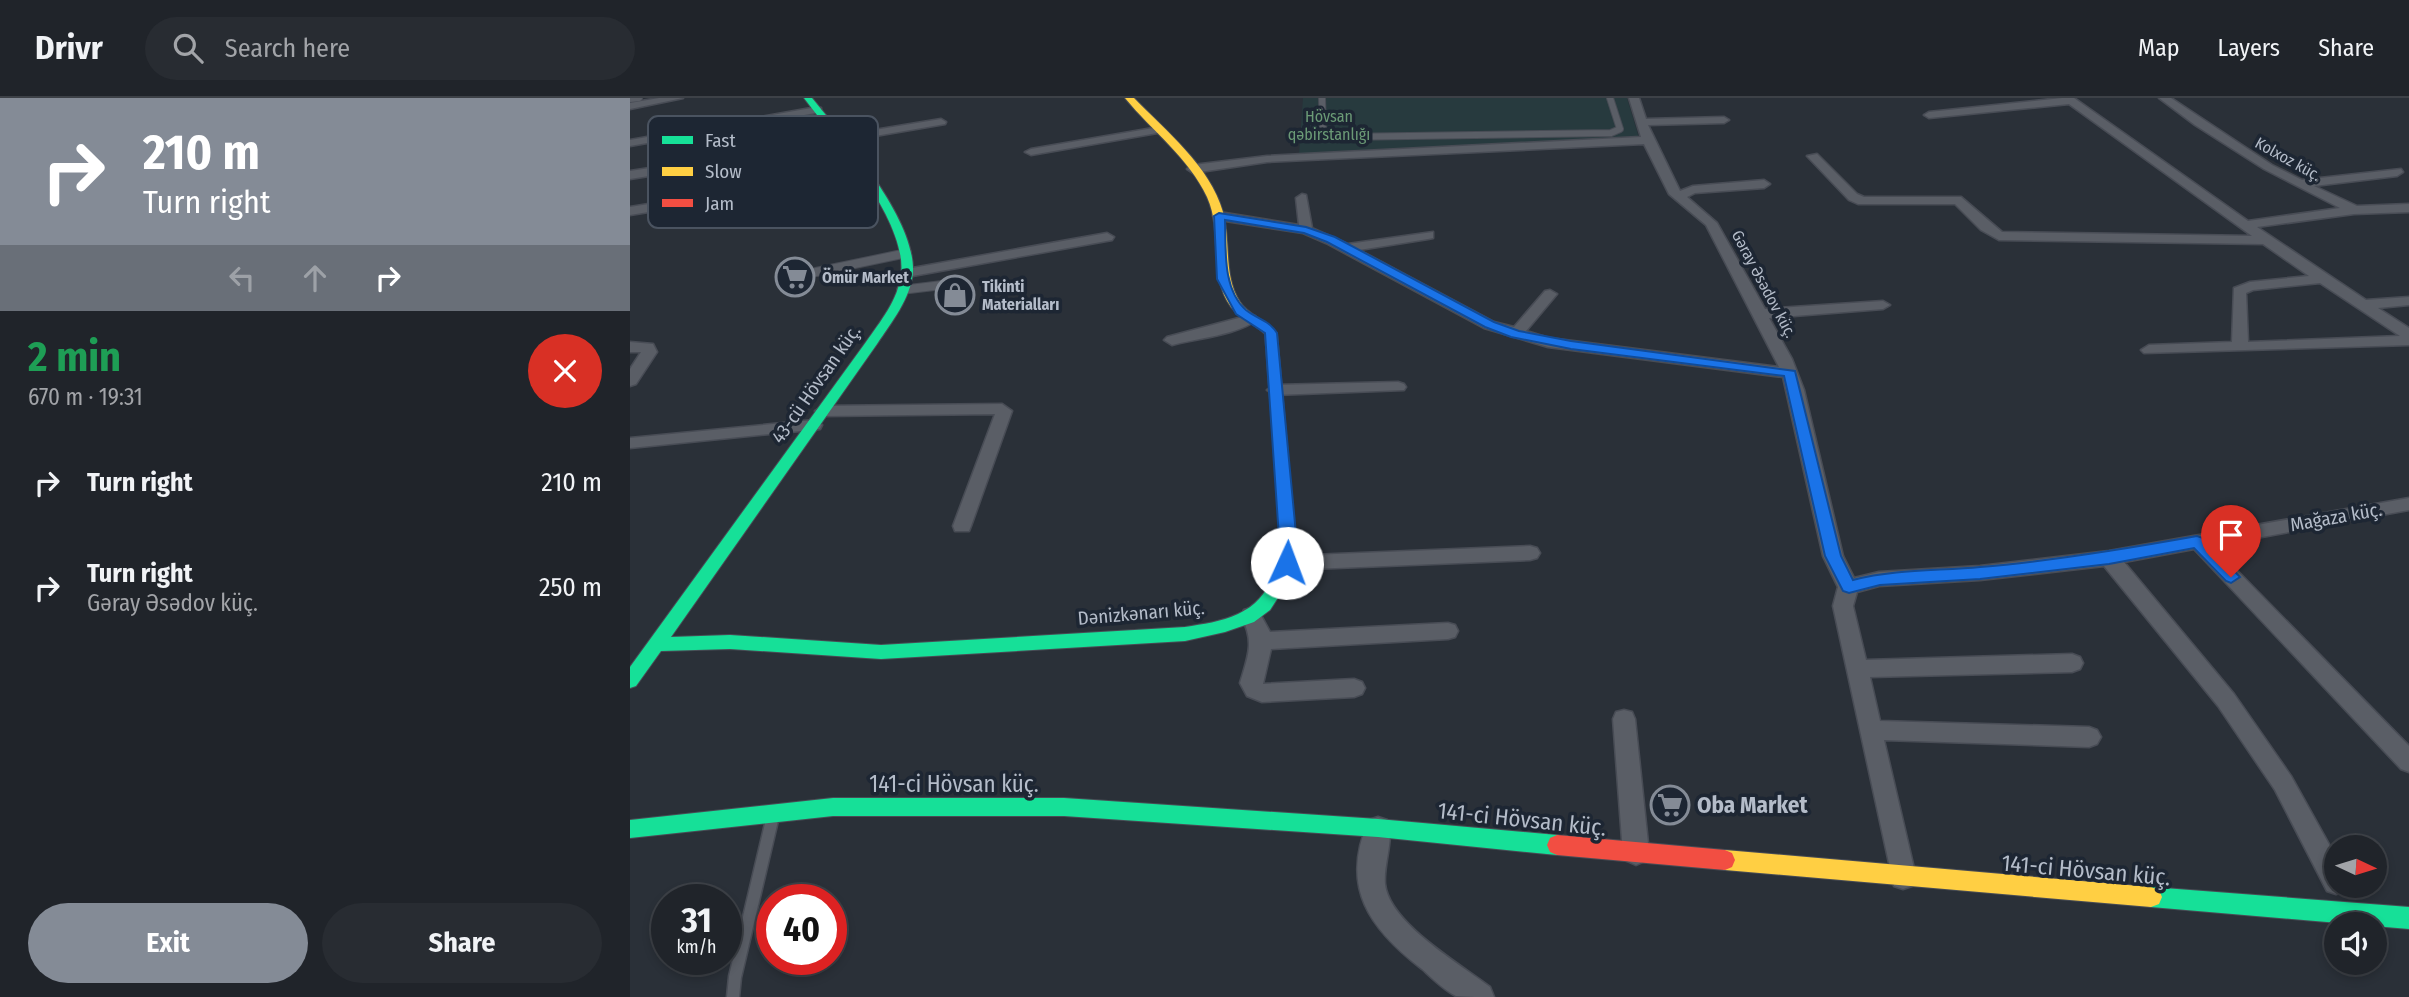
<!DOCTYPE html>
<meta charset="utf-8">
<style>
body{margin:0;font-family:"Fira Sans Condensed",sans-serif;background:#282c32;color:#f1f3f6;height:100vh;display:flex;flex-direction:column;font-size:26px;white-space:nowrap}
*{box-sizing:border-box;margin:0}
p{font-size:23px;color:#a2a4a8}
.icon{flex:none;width:38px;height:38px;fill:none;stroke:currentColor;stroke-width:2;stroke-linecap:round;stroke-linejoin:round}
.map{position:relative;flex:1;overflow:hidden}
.details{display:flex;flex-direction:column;background:#20242a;width:630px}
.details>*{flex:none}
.hud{background:#848b96;color:#fff;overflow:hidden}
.needle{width:46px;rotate:94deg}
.buttons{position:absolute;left:1694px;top:737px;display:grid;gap:14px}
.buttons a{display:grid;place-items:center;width:63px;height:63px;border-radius:50%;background:#20242a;box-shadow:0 4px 10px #0003,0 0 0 2px #3d4147;font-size:35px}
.speed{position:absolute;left:21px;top:786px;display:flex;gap:14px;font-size:35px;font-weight:700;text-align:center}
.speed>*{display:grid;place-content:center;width:91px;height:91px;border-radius:50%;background:#20242a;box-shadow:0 4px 10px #0003,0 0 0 2px #3d4147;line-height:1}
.speed small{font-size:18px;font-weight:400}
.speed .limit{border:10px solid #d22;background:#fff;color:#111}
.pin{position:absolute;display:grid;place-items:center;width:60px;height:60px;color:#fff;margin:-72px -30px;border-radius:50% 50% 50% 0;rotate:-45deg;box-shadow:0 0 7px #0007}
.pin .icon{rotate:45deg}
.me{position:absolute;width:77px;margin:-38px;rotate:2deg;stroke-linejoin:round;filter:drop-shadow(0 0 5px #0008)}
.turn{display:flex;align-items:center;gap:24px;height:147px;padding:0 28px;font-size:32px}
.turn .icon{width:91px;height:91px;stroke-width:2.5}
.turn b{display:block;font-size:49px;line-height:60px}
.lanes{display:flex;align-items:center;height:66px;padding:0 28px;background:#0003;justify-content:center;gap:35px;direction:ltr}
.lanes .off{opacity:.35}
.round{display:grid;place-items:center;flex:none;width:74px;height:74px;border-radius:37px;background:#282c32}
.headline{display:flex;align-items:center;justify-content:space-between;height:119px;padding:0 28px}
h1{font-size:42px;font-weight:700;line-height:52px;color:#1e9e55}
.action{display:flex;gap:14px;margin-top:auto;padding:14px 28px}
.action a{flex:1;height:80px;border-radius:42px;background:#848b96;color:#fff;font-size:28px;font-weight:700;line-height:80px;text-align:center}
.action a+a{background:#282c32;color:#f1f3f6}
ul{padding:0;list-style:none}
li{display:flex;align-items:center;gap:21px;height:105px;padding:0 28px}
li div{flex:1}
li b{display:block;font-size:26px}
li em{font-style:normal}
header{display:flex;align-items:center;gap:42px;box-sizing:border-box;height:98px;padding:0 35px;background:#20242a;border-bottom:2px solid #3d4147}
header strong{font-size:33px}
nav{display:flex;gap:38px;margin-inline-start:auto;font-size:24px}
.search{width:490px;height:63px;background:#282c32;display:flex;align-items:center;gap:18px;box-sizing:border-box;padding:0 24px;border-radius:38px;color:#a2a4a8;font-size:26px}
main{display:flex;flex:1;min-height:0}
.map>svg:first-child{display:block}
.green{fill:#273a3e}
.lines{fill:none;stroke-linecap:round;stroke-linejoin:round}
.lane-far2-casing{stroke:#484c55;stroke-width:8}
.lane-far1-casing{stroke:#484c55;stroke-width:10}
.lane-casing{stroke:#484c55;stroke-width:15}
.street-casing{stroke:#484c55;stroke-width:3}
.fast-casing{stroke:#484c55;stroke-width:2}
.slow-casing{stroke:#484c55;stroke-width:2}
.jam-casing{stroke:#484c55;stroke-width:2}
.lane-far2{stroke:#5a5e66;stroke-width:6}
.lane-far1{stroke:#5a5e66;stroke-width:8}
.lane{stroke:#5a5e66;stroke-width:12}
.street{fill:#5a5e66;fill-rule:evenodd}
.fast{fill:#16e098;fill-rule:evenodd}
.slow{fill:#ffcf43;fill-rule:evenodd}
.jam{fill:#f24e42;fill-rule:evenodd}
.route{fill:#1a73e8;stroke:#114b97;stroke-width:2}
.labels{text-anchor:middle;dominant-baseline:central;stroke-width:7;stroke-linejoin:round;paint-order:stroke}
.far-park-label{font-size:16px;fill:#6b9a76;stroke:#1d2633}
.far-street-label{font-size:16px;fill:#b4bcc9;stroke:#1d2633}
.far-poi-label{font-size:16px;font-weight:bold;fill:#b4bcc9;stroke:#1d2633;text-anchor:start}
.street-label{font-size:19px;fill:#b4bcc9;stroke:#1d2633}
.near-street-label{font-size:23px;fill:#b4bcc9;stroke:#1d2633}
.near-poi-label{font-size:23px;font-weight:bold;fill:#b4bcc9;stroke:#1d2633;text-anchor:start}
.key{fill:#1d2633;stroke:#4a5360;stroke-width:2}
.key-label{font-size:19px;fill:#b4bcc9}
</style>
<header>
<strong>Drivr</strong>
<div class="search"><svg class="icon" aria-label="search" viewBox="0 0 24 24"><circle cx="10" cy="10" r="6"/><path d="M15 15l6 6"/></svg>Search here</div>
<nav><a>Map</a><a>Layers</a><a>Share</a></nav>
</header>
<main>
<section class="details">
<div class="hud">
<div class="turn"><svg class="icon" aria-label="right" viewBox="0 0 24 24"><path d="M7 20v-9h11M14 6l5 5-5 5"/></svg><div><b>210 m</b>Turn right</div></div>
<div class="lanes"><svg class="icon off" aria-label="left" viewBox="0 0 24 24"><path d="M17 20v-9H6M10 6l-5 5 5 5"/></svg><svg class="icon off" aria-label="ahead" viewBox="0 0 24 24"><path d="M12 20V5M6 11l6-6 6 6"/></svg><svg class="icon" aria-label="right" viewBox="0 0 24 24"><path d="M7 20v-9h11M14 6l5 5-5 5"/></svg></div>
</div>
<div class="headline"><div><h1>2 min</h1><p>670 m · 19:31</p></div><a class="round" style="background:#d93025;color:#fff"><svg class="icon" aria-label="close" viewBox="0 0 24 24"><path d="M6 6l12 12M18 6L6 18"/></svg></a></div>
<ul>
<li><svg class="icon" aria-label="right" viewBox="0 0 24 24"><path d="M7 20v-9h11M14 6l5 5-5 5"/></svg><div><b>Turn right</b></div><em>210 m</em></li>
<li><svg class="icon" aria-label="right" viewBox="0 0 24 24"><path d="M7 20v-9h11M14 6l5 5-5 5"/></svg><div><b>Turn right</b><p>Gəray Əsədov küç.</p></div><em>250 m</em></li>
</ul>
<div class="action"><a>Exit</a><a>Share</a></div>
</section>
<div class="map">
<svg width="1779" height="899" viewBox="0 0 1779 899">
<rect width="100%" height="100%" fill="#2a3038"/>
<path class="green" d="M673 0H997L1009 40 669 56Z"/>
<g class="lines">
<defs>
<path id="lane-far2" d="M692 0 693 33 711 39 981 35 990 31 980 0
M0 1 9 0"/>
<path id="lane-far1" d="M186 174 277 155
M271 192 329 185 332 187 331 206"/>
<path id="lane" d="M103 899 105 879 142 722"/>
<path id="street" d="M29 0H53L0 11V5Z
M999 0H1009L1016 21 1094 19 1099 22 1094 25 1018 27 1050 93 1063 88 1134 82 1140 86 1134 90 1065 95 1057 99 1087 125 1135 211 1253 203 1260 207 1253 211 1139 220 1162 261 1174 292 1213 458 1224 480 1249 474 1350 468 1479 453 1779 400V412L1583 448 1779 648V674L1771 671 1564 451 1494 464 1604 596 1661 678 1706 759V788H1717L1715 793 1706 796 1697 793 1645 692 1588 608 1474 468 1350 482 1249 488 1227 494 1223 508 1236 562 1442 556 1450 559 1453 565 1450 571 1442 574 1240 579 1250 623 1459 629 1467 632 1471 639 1467 646 1459 649 1254 642 1286 779 1282 788 1273 791 1264 788 1203 508 1208 489 1193 458 1153 279 918 249 854 230 696 145 673 135 589 122 583 118 589 114 669 127 666 100 672 96 676 97 682 130 718 146 803 134V140L798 141 729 152 864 224 884 229 915 193 920 192 927 196 896 233 919 240 1149 269 1076 127 1039 96 1014 46 637 64 563 75 557 71 563 67 637 58 1011 39Z
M1432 0H1444L1618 123 1710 110 1634 71 1565 27 1529 0H1541L1642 67 1672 82 1771 71 1773 74 1767 78 1684 88 1727 108 1779 106V114L1724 116 1627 129 1736 202 1779 199V207L1748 210 1779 230V247L1514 255 1511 252 1519 247 1602 244 1604 190 1620 184 1679 178 1633 146 1369 142 1351 132 1325 106H1228L1219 102 1177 58 1187 56 1227 96 1234 99H1331L1372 134 1622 138 1439 6 1299 20 1294 17 1299 14ZM1690 185 1770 238 1618 244 1616 195 1623 192Z
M187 9 191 10V14L0 48V42Z
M311 21 316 24 315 26 216 43 211 47 0 81V73L203 42 208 38Z
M529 29 534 32 533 34 401 57 395 54 401 51Z
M232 68 236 70V74L154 92 0 117V109L154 84Z
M477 135 484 139 482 142 277 179 270 175 277 171Z
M620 217 625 218 627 221C612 236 564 241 542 247L534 242 537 239Z
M0 244 23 246 27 254 6 286 0 288V271L11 254H0Z
M768 284 774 286 776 289 774 292 645 297 637 292 645 287Z
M372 306 382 313 341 428 339 433H325L323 428 365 316 193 318 185 313 193 308Z
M184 322 192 327 190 331 0 350V340Z
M900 448 907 450 910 455 907 460 900 462 657 472 650 470 647 465 650 460 657 458Z
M621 510 628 512 640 534 818 525 825 527 828 533 825 539 818 541 641 551 633 586 724 581 732 584 735 590 732 596 724 599 632 604 617 598 610 585C618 558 625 544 611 518L614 512Z
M994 612 1002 614 1005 621 1019 755 1015 763 1006 767 997 763 993 755 983 621 986 614Z
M748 719 757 722C765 740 753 766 755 786 759 825 830 866 860 889L864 899C854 899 836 899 826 898 814 892 802 880 792 871 740 831 709 789 739 722Z"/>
<path id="fast" d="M174 0H182C215 41 285 120 283 174 281 200 261 225 247 246L41 539 100 537 251 547 555 529C573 526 591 524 608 516 660 492 650 427 646 380L653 375 660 380 664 457 653 492 640 512 624 524 595 534 555 543 251 561 100 551 31 553 6 588 0 590V569L236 244C250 224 268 202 271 177 278 123 205 42 174 0Z
M203 700H434L748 721 927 737 934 740 937 747 934 754 927 757 748 739 434 718H203L0 740V722Z
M1521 789 1779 809V831L1521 809 1513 806 1510 799 1513 792Z"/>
<path id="slow" d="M495 0H504C536 33 580 68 593 114 601 143 593 178 610 204 619 218 637 222 647 235L660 380 658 383 653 385 646 380 635 236C625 226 610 220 601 209 578 178 593 134 577 99 559 60 522 33 495 0Z
M1095 752 1521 789 1529 792 1532 799 1529 806 1521 809 1095 772 1088 769 1085 762 1088 755Z"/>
<path id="jam" d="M927 737 1095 752 1102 755 1105 762 1102 769 1095 772 927 757 920 754 917 747 920 740Z"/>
</defs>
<use href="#lane-far2" class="lane-far2-casing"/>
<use href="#lane-far1" class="lane-far1-casing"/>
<use href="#lane" class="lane-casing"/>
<use href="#street" class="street-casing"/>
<use href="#fast" class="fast-casing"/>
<use href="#slow" class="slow-casing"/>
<use href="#jam" class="jam-casing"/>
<use href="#lane-far2" class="lane-far2"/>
<use href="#lane-far1" class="lane-far1"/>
<use href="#lane" class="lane"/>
<use href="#street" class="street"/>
<use href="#fast" class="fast"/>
<use href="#slow" class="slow"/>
<use href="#jam" class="jam"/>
</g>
<path class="route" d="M589 115 676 129 705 139 864 224 889 233 941 243 1165 273 1211 458 1223 482C1265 471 1308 473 1350 469 1423 463 1495 451 1567 438L1573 440 1610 479 1601 485 1596 483 1564 450 1479 466 1350 481 1250 487 1219 495 1213 493 1195 458 1154 278 941 251 881 239 855 229 697 144 674 135 595 122C596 150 592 191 616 212 627 221 639 222 647 235L666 436 665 465 657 470 651 469 635 235 606 216 587 181 584 118Z"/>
<defs>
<symbol id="supermarket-ring" viewBox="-11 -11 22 22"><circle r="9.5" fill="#1d2633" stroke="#848b96" stroke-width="1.5"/><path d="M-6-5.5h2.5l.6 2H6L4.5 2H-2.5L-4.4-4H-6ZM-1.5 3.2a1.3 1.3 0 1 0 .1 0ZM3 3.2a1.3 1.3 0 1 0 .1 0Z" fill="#848b96"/></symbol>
<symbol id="shop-ring" viewBox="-11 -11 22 22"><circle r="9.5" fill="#1d2633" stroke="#848b96" stroke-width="1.5"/><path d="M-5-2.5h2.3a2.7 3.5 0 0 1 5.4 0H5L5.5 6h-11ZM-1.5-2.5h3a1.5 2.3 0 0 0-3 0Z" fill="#848b96"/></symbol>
</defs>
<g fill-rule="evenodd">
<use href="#supermarket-ring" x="143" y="157" width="44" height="44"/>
<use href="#shop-ring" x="303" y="175" width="44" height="44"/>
<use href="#supermarket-ring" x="1018" y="685" width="44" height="44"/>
</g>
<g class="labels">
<g class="far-park-label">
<text x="699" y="18">Hövsan<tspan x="699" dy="18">qəbirstanlığı</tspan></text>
</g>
<g class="far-street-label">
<text transform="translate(1658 61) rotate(29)">Kolxoz küç.</text>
<text transform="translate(1134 186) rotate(62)">Gəray Əsədov küç.</text>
</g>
<g class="far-poi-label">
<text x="192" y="179">Ömür Market</text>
<text x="352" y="188">Tikinti<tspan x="352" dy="18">Materialları</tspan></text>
</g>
<g class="street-label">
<text transform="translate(186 286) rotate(-55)">43-cü Hövsan küç.</text>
<text transform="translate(1706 419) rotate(-10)">Mağaza küç.</text>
<text transform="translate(511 515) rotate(-5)">Dənizkənarı küç.</text>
</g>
<g class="near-street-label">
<text x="324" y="686">141-ci Hövsan küç.</text>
<text transform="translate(892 721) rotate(6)">141-ci Hövsan küç.</text>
<text transform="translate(1456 772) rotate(5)">141-ci Hövsan küç.</text>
</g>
<g class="near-poi-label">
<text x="1067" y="707">Oba Market</text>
</g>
</g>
<rect x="18" y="18" width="230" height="112" rx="10" class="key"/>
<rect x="32" y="38" width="31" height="8" fill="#16e098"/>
<rect x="32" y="69" width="31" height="9" fill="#ffcf43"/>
<rect x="32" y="101" width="31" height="8" fill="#f24e42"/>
<g class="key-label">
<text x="75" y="49">Fast</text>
<text x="75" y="80">Slow</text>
<text x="75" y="112">Jam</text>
</g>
</svg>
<div class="buttons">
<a><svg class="needle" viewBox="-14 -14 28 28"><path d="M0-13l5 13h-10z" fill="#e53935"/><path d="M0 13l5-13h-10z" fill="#a2a4a8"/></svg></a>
<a><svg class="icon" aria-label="sound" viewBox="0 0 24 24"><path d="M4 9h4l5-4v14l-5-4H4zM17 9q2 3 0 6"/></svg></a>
</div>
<div class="speed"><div>31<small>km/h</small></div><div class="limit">40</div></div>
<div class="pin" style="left:1601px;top:479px;background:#d93025"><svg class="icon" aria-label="arrive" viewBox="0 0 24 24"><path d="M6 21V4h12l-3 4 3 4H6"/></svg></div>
<svg class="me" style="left:657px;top:465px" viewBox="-20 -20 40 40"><circle r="19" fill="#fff"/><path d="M0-13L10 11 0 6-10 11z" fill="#1a73e8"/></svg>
</div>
</main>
